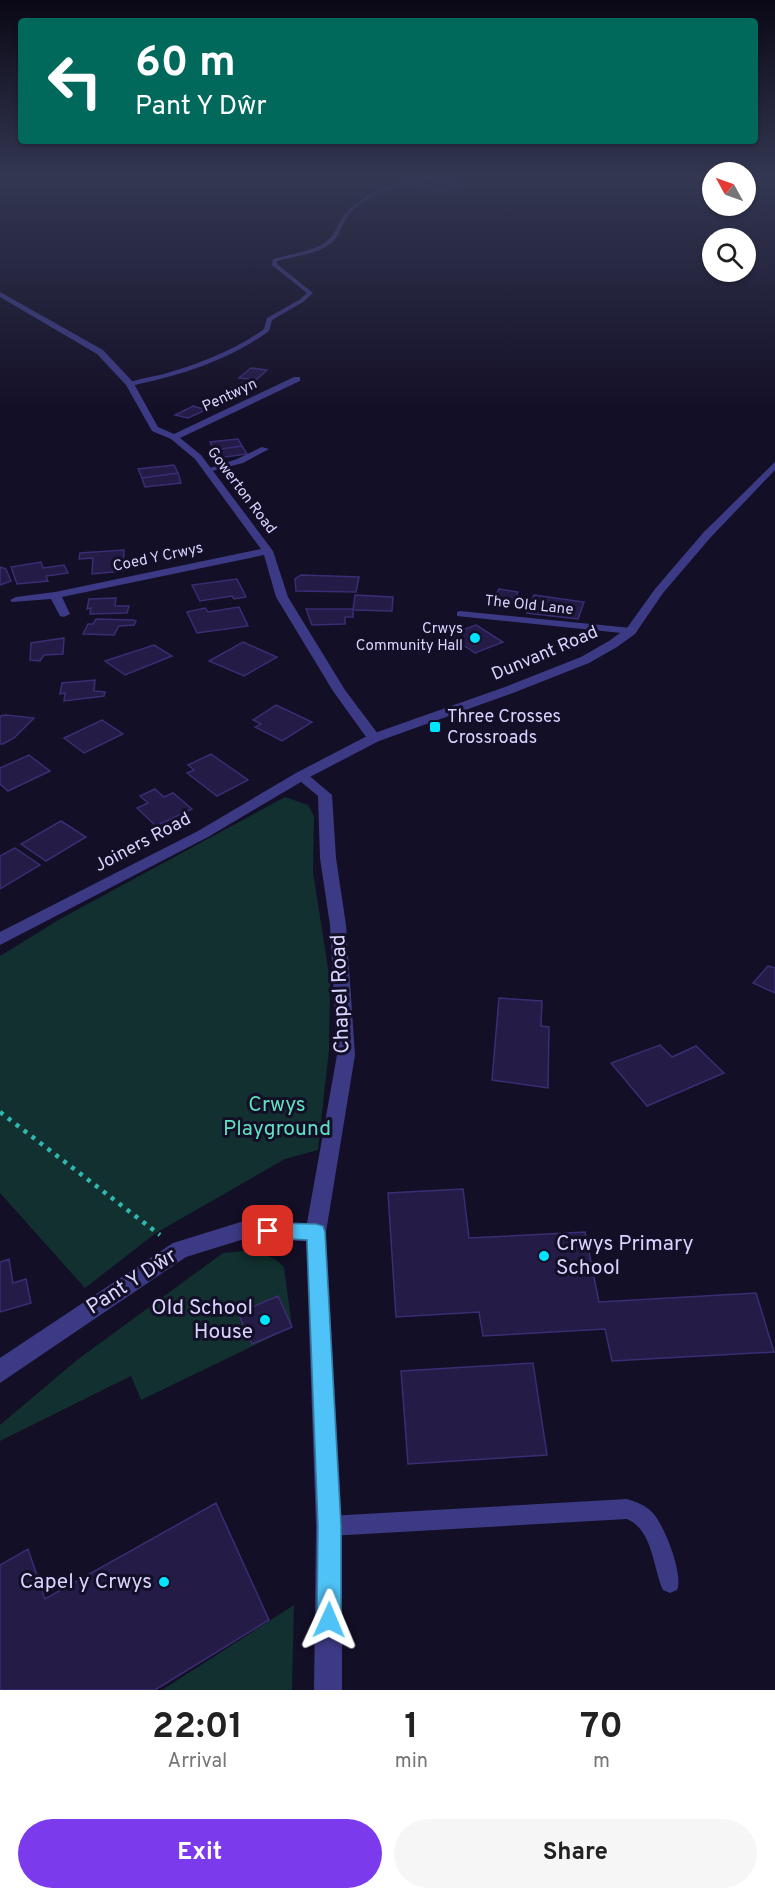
<!DOCTYPE html>
<meta charset="utf-8">
<style>
body{margin:0;font-family:Overpass,sans-serif;background:#f6f6f6;color:#222;height:100vh;display:flex;flex-direction:column;font-size:22px;white-space:nowrap}
*{box-sizing:border-box;margin:0}
p{font-size:20px;color:#767676}
.icon{flex:none;width:33px;height:33px;fill:none;stroke:currentColor;stroke-width:2;stroke-linecap:round;stroke-linejoin:round}
.map{position:relative;height:1690px;overflow:hidden}
.panel{display:flex;flex-direction:column;background:#fff;flex:1}
.panel>*{flex:none}
.hud{position:absolute;left:18px;top:18px;width:740px;height:126px;border-radius:6px;box-shadow:0 2px 4px #0004;background:#00695c;color:#fff;overflow:hidden}
.needle{width:39px;rotate:310deg}
.fabs{position:absolute;left:702px;top:162px;display:grid;gap:12px}
.fabs a{display:grid;place-items:center;width:54px;height:54px;border-radius:50%;background:#fff;box-shadow:0 2px 4px #0004;font-size:30px}
.pin{position:absolute;display:grid;place-items:center;width:51px;height:51px;color:#fff;margin:-26px;border-radius:12px;box-shadow:0 3px 9px #0006}
.me{position:absolute;width:66px;margin:-33px;rotate:1deg;stroke-linejoin:round;filter:drop-shadow(0 0 4px #0008)}
.turn{display:flex;align-items:center;gap:21px;height:126px;padding:0 18px;font-size:27px}
.turn .icon{width:78px;height:78px;stroke-width:2.5}
.turn b{display:block;font-size:42px;line-height:51px}
.eta{display:flex;justify-content:space-evenly;align-items:center;height:102px;text-align:center}
.eta b{font-size:36px;font-weight:700;line-height:42px}
.cta{display:flex;gap:12px;margin-top:auto;padding:12px 18px}
.cta a{flex:1;height:69px;border-radius:36px;background:#7c3aed;color:#fff;font-size:24px;font-weight:700;line-height:69px;text-align:center}
.cta a+a{background:#f6f6f6;color:#222}
.map>svg:first-child{display:block}
.green{fill:#12302f}
.building{fill:#241b47;stroke:#3b2d73;stroke-width:1.5}
.lines{fill:none;stroke-linecap:round;stroke-linejoin:round}
.path{stroke:#2fb8b0;stroke-width:4.5;stroke-dasharray:4 6;stroke-linecap:butt}
.service{fill:#3d3a85;fill-rule:evenodd}
.minor{fill:#3d3a85;fill-rule:evenodd}
.tertiary{fill:#3d3a85;fill-rule:evenodd}
.route{fill:#4fc3f7;stroke:#337fa1;stroke-width:1.5}
.poi-dot{fill:#00e5ff;stroke:#130f26;stroke-width:2}
.labels{text-anchor:middle;dominant-baseline:central;stroke-width:6;stroke-linejoin:round;paint-order:stroke}
.far-street-label{font-size:15px;fill:#d9d4ff;stroke:#130f26}
.far-poi-label{font-size:15px;fill:#d9d4ff;stroke:#130f26;text-anchor:end}
.street-label{font-size:18px;fill:#d9d4ff;stroke:#130f26}
.poi-label{font-size:18px;fill:#d9d4ff;stroke:#130f26;text-anchor:start}
.near-street-label{font-size:21px;fill:#d9d4ff;stroke:#130f26}
.near-park-label{font-size:21px;fill:#5fe0c0;stroke:#130f26}
.near-poi-label{font-size:21px;fill:#d9d4ff;stroke:#130f26;text-anchor:end}
</style>
<div class="map">
<svg width="775" height="1690" viewBox="0 0 775 1690">
<rect width="100%" height="100%" fill="#130f26"/>
<path class="green" d="M285 797 308 805 314 816 313 872 330 981 329 1049 318 1150 285 1159 156 1233 85 1288 0 1193V956L60 919Z
M255 1250 276 1260 284 1267 292 1327 141 1400 131 1376 0 1441V1425L77 1360 223 1253Z
M294 1605 292 1690H162Z"/>
<path class="building" d="M442 182 465 186 444 192 409 186 417 184 430 186Z
M251 368 267 370 256 380 239 378Z
M242 383 257 387 236 397 221 393Z
M219 394 233 398 216 405 203 402Z
M193 406 206 410 188 418 175 415Z
M238 439 242 446 213 450 210 442Z
M242 446 247 454 218 458 213 450Z
M174 465 178 473 142 478 138 469Z
M178 473 181 483 145 487 142 478Z
M124 550 123 571 92 574 93 558 79 559 80 553Z
M41 562 43 568 64 565 68 573 46 576 48 581 17 584 11 567Z
M0 567 6 569 11 581 0 585Z
M301 575 359 577 356 592 296 591 295 579Z
M237 579 246 597 234 599 232 596 200 601 192 585Z
M499 589 518 592 513 603 493 600Z
M355 595 393 597 392 611 353 610Z
M534 595 584 602 578 619 527 613Z
M116 598 115 606H129L127 613 90 614 91 608 87 609 89 599Z
M239 607 248 626 197 633 187 612 205 608 208 612Z
M306 609H353V617H345V624L312 625Z
M96 619 133 620 136 621 134 625 119 626 114 635 83 634 88 624H93Z
M476 625 503 642 475 653 448 635Z
M64 638 63 654 44 655 40 661 30 660 31 643Z
M243 642 277 657 244 676 209 661Z
M154 645 172 656 125 675 105 661Z
M95 680 94 691 105 692 104 696 64 701 65 693 60 694 62 683Z
M276 705 312 722 282 741 255 727 261 724 253 720Z
M6 715 34 718 14 738 3 744H0V716Z
M102 720 123 734 84 753 64 738Z
M211 754 248 780 217 796 187 773 194 770 188 765Z
M29 755 50 771 8 791 0 784V768Z
M155 789 164 797 173 793 192 809 156 826 137 808 148 803 140 796Z
M61 821 86 837 46 861 21 844Z
M15 848 40 865 0 889V856Z
M768 966 775 968V993L753 983Z
M499 998 542 1001 541 1026 549 1027 548 1088 492 1080Z
M660 1045 672 1057 696 1046 724 1073 647 1106 611 1063Z
M463 1189 469 1238 585 1232 599 1302 756 1293 774 1352 612 1361 605 1329 483 1336 479 1312 396 1317 388 1193Z
M9 1259 13 1283 26 1279 31 1303 0 1312V1262Z
M278 1296 292 1327 252 1344 238 1313Z
M533 1363 547 1455 408 1464 401 1371Z
M216 1503 269 1620 155 1690H0V1565L28 1549 45 1599Z"/>
<g class="lines">
<path class="path" d="M0 1112 160 1235"/>
<path class="service" d="M454 176 453 178C419 180 374 186 350 213 342 223 340 236 330 244 315 255 295 256 277 261V264L313 293 303 302 272 320 269 331C228 361 179 376 130 386L127 384C138 378 154 377 167 373 201 363 235 350 264 329L267 318 299 300 307 293 272 265 273 259C290 254 311 252 326 242 336 234 338 221 347 212 369 187 423 175 454 176Z
M262 447 269 449 243 463 208 472 204 470 237 459Z
M460 611 631 628 636 631 631 634 457 616V612Z
M627 1499C636 1502 645 1505 652 1512 664 1524 684 1575 677 1590L670 1593 663 1590C653 1568 653 1530 627 1519L329 1536 322 1533 319 1526 322 1519 329 1516Z"/>
<path class="minor" d="M0 292 103 350 133 382 158 427 174 434 294 377H300V381L180 438 201 455 273 551 288 597 345 690 381 738 379 741H369L333 691 276 597 264 555 62 597 70 614 64 617 60 616 51 599 12 602 10 600 16 597 55 592 261 549 195 459 171 439 152 431 126 385 97 354 0 297Z
M301 772 306 773 332 795 336 858 346 925 355 1055 326 1232 342 1526V1690H314L316 1526 306 1241 244 1239 186 1257 0 1383V1358L173 1243 244 1221 307 1223 337 1055 330 925 320 858 318 796 294 776Z"/>
<path class="tertiary" d="M775 462V470L711 537 663 593 635 634 617 647 589 663 513 693 379 741 306 779 208 837 0 945V932L198 831 296 773 369 735 505 687 581 657 609 641 627 628 655 589 703 533Z"/>
</g>
<linearGradient id="sky" x2="0" y2="1"><stop stop-color="#0a0815"/><stop offset="0.43" stop-color="#333752"/><stop offset="1" stop-color="#333752" stop-opacity="0"/></linearGradient>
<rect width="775" height="412" fill="url(#sky)"/>
<path class="route" d="M268 1223 316 1224 323 1226 325 1232 341 1526V1620L337 1628 329 1632 320 1628 317 1620 318 1526 307 1240 261 1237 259 1231 261 1225Z"/>
<g class="poi-dot">
<circle cx="475" cy="638" r="6"/>
<rect x="429" y="721" width="12" height="12" rx="3"/>
<circle cx="544" cy="1256" r="6"/>
<circle cx="265" cy="1320" r="6"/>
<circle cx="164" cy="1582" r="6"/>
</g>
<g class="labels">
<g class="far-street-label">
<text transform="translate(230 396) rotate(-25)">Pentwyn</text>
<text transform="translate(241 491) rotate(53)">Gowerton Road</text>
<text transform="translate(158 558) rotate(-12)">Coed Y Crwys</text>
<text transform="translate(529 606) rotate(6)">The Old Lane</text>
</g>
<g class="far-poi-label">
<text x="463" y="629">Crwys<tspan x="463" dy="17">Community Hall</tspan></text>
</g>
<g class="street-label">
<text transform="translate(545 654) rotate(-23)">Dunvant Road</text>
<text transform="translate(143 843) rotate(-28)">Joiners Road</text>
</g>
<g class="poi-label">
<text x="447" y="717">Three Crosses<tspan x="447" dy="21">Crossroads</tspan></text>
</g>
<g class="near-street-label">
<text transform="translate(341 994) rotate(-92)">Chapel Road</text>
<text transform="translate(132 1282) rotate(-33)">Pant Y Dŵr</text>
</g>
<g class="near-park-label">
<text x="277" y="1105">Crwys<tspan x="277" dy="24">Playground</tspan></text>
</g>
<g class="near-poi-label">
<text x="556" y="1244" text-anchor="start">Crwys Primary<tspan x="556" dy="24">School</tspan></text>
<text x="253" y="1308">Old School<tspan x="253" dy="24">House</tspan></text>
<text x="152" y="1582">Capel y Crwys</text>
</g>
</g>
</svg>
<div class="fabs">
<a><svg class="needle" viewBox="-14 -14 28 28"><path d="M0-13l5 13h-10z" fill="#e53935"/><path d="M0 13l5-13h-10z" fill="#767676"/></svg></a>
<a><svg class="icon" aria-label="search" viewBox="0 0 24 24"><circle cx="10" cy="10" r="6"/><path d="M15 15l6 6"/></svg></a>
</div>
<div class="pin" style="left:268px;top:1231px;background:#d93025"><svg class="icon" aria-label="arrive" viewBox="0 0 24 24"><path d="M6 21V4h12l-3 4 3 4H6"/></svg></div>
<svg class="me" style="left:329px;top:1620px" viewBox="-20 -20 40 40"><path d="M0-17L14 15 0 8-14 15z" fill="#4fc3f7" stroke="#fff" stroke-width="4"/></svg>
<div class="hud">
<div class="turn"><svg class="icon" aria-label="left" viewBox="0 0 24 24"><path d="M17 20v-9H6M10 6l-5 5 5 5"/></svg><div><b>60 m</b>Pant Y Dŵr</div></div>
</div>
</div>
<section class="panel">
<div class="eta">
<div><b>22:01</b><p>Arrival</p></div>
<div><b>1</b><p>min</p></div>
<div><b>70</b><p>m</p></div>
</div>
<div class="cta"><a>Exit</a><a>Share</a></div>
</section>
